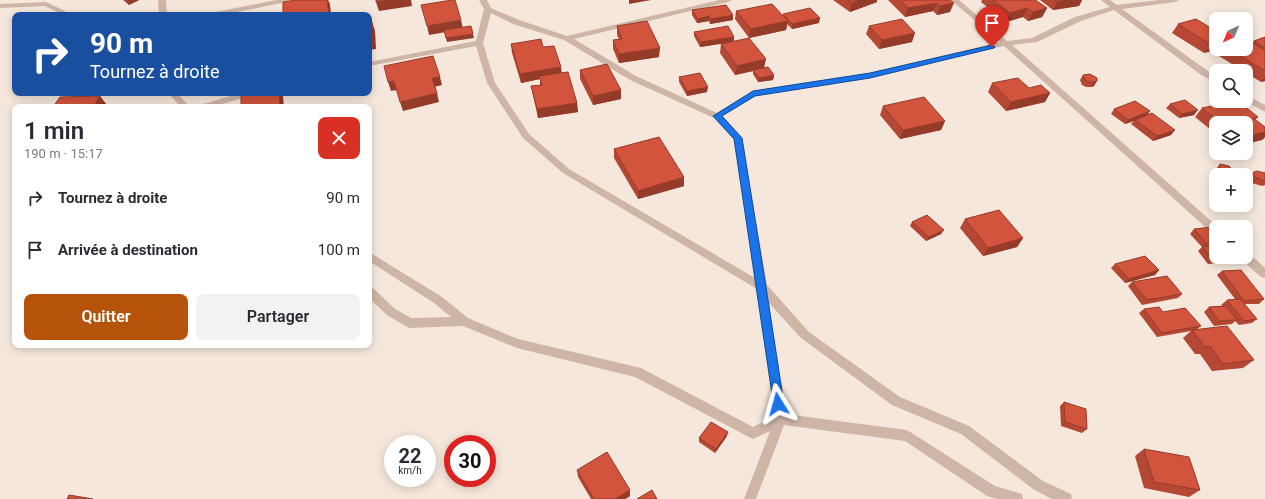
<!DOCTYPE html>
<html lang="fr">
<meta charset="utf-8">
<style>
body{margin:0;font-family:Roboto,sans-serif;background:#f2f2f3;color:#2b2b33;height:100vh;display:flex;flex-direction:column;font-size:15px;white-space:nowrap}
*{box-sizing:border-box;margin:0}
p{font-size:13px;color:#7c7c81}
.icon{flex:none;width:22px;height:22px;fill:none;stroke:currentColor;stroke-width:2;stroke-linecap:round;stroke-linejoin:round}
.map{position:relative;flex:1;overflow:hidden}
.sheet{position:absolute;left:12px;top:104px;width:360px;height:244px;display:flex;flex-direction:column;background:#fff;border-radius:8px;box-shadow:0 2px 10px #0003}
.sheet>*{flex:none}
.hud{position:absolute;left:12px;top:12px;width:360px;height:84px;border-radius:8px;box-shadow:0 2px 10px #0003;background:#1a4fa0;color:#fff;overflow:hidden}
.needle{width:26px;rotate:224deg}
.buttons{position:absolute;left:1209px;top:12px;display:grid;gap:8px}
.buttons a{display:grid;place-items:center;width:44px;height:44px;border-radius:8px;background:#fff;box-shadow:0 2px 10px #0003;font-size:20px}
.speed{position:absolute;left:384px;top:435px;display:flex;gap:8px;font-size:20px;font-weight:700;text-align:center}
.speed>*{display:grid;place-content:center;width:52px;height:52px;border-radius:50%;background:#fff;box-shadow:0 2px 10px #0003;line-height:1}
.speed small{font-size:10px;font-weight:400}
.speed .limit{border:6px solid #d22;background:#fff;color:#111}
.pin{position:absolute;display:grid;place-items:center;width:34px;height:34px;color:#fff;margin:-41px -17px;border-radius:50% 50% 50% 0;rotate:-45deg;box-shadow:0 0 4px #0007}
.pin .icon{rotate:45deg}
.me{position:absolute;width:44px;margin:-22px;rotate:352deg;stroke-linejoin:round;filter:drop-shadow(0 0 3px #0008)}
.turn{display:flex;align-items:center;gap:14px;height:84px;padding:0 12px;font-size:18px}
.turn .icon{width:52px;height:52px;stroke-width:2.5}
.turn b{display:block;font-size:28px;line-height:34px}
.round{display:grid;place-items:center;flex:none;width:42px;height:42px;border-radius:8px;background:#f2f2f3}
.overview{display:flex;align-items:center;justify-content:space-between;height:68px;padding:0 12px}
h1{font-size:24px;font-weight:600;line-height:30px}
.primary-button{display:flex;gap:8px;margin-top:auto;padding:8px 12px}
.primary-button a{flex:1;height:46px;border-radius:8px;background:#b45309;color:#fff;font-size:16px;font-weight:600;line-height:46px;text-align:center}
.primary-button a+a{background:#f2f2f3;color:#2b2b33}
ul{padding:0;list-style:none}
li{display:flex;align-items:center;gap:12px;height:52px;padding:0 12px}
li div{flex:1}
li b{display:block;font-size:15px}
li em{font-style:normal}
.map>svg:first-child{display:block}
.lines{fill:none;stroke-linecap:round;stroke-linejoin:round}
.street{fill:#cfb5a6;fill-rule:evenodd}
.wall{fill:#b54834}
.shaded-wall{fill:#943b2a}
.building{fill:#d3543c;stroke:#943b2a}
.route{fill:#1a73e8;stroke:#114b97}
</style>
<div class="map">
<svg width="1265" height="499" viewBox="0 0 1265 499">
<rect width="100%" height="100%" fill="#f5e7dc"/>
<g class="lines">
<path class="street" d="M158 0H166L167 15H159Z
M276 0H291L287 2 222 15H207L211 13Z
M479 0H487L491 8 519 20 567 36 719 0H732L728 2 574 39 636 76 717 113 753 91 870 73 1000 42 951 0H959L1007 41 1032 38 1075 17 1110 7 1101 0H1110L1117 5 1159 0H1179L1175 2 1122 9 1216 77V82L1201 75 1114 10 1081 21 1037 42 1012 45 1218 227H1216V235L1213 234 1004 46 870 77 755 96 722 116 742 138 767 285 809 332 900 397 969 426 1043 481 1071 494 1072 499H1052L1033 489 961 434 892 405 801 338 769 303 785 414 907 430 995 486 1022 494 1023 499H997L987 496 905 441 784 425 756 499H744L770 431 753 439 749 437 635 377 517 348 463 326 409 328 387 315 369 298V287L373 288 395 309 411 318 451 317 434 303 369 261V252L442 297 468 318 518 339 641 368 753 427 774 416 757 289 563 173 523 138 487 83 476 46 369 66V62L476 41 484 9ZM491 13 513 24 564 40 630 80 714 118 734 139 755 278 569 169 529 134 495 83 483 43Z
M46 2 73 15H63L45 6 0 8V4Z
M168 93H177L190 107H181Z
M241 93H254L253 95 212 107H199L200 105Z
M1246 95 1265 105V112L1245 101Z
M1246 253 1250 254 1265 268V278L1261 277 1242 260 1241 257H1246Z"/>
</g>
<path class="wall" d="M123 0H139L129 5Z
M833 0H877V2L850 12Z
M888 0H950V12L937 15 933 11 905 17Z
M982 0H1036L1047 8 1042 17 1028 21 1023 17 1006 22 981 2Z
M1040 0H1082L1079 6 1053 10Z
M692 10 733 20 710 24 709 21 697 23 692 15Z
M736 11 783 15V14L819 23 792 29 787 24 786 30 749 38 735 19Z
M1196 19 1216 49 1204 53 1172 33 1178 24Z
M617 26 659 57 619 63 613 49V40L619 39 617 35Z
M869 26 912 42 879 49 866 34Z
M694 32 734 37V41L764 68 774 75 773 80 758 82 753 74V71L735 75 720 53 721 44 729 42 700 47 694 36Z
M1265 37V81L1261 82 1246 73V71H1243L1219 56 1224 49H1246L1254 41Z
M511 44 543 47 562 73 577 103 578 112 538 118 533 95 531 86 540 85V79L521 83 512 53Z
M580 70 621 90V99L593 105 580 79Z
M1083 75 1097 78 1094 86 1091 87H1086L1082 85 1080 80Z
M679 77 707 92 687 96 679 82Z
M992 83 1029 88 1050 93 1045 102 1006 111 988 92Z
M1170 104 1194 115 1179 118 1166 108Z
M883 106 945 121 941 130 900 139 880 115Z
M1202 108 1258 117 1255 120 1265 127V137L1262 140 1246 123H1216V134L1195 117Z
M1114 109 1147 115 1171 135 1153 141 1131 124 1134 121 1125 124 1111 114Z
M614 149 684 186 638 199 614 158Z
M1220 164 1231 172 1228 175H1217L1215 172 1216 169Z
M1254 172 1265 173V185L1262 186 1252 183 1249 179V177Z
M965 219 1023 238 1017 247 983 256 960 228Z
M912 222 941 234 926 241 910 226Z
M1194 229 1216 232V257H1238L1233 262 1208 264 1198 251 1202 247 1190 234Z
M1115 264 1159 270 1155 275 1125 283 1111 268Z
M1222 271 1264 299 1259 304H1245L1257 319 1252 323 1239 325 1235 321 1232 324 1214 326 1204 312 1209 307 1223 306 1221 305 1227 300 1235 299 1217 275Z
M1132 282 1182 294 1178 298 1142 305 1128 286Z
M1144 309 1163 312 1201 326 1196 330 1254 360 1243 368 1212 371 1200 354H1195L1183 338 1191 331 1157 337 1139 313Z
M1064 402 1087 429 1082 433 1061 426 1060 406Z
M727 436 715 453 699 442V438Z
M1144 449 1200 490 1189 497 1144 488 1135 456Z
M577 470 630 490V496L625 499H591L578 477Z"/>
<path class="shaded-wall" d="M126 0H139L129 5Z
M327 0H328L330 4 331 15H329Z
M390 0H411L412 6 379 11 376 2Z
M629 0H651L629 4Z
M860 0H877V2L850 12 852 3Z
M1067 0H1082L1079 6 1053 10 1057 2Z
M937 3 933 11 905 17 908 8Z
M954 3 950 12 937 15 940 6Z
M1027 8 1023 17 1006 22 1010 13Z
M1047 8 1042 17 1028 21 1033 12Z
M733 15V20L710 24 711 19Z
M709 16V21L697 23 698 19Z
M820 18 819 23 792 29V24Z
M461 20 463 29 429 35 427 26Z
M788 21 786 30 749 38 751 29Z
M372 22 375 31 376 49 369 50V41Z
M915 33 912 42 879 49 882 40Z
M473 34 474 38 447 42 446 38Z
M734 37V42L700 47 701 42Z
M1216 43V49H1219L1204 53 1211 45Z
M660 48 659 57 619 63V54Z
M766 59 764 68 753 70V71L735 75 737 66Z
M561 67 562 76H539L540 79 521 83 520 74Z
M774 75 773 80 758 82 759 78Z
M440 77 442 85 434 87 432 78Z
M1265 77V81L1261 82Z
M394 81 397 90 391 91 388 82Z
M1097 81 1094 86 1091 87 1094 82Z
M708 87 707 92 687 96V91Z
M621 90V99L593 105V96Z
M279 93H282L283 96 284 107H280Z
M437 93 439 102 403 111 400 102Z
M1050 93 1045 102 1006 111 1011 102Z
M100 96 107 105 105 107H93Z
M577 103 578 112 538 118 537 109Z
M1198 110 1194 115 1179 118 1182 114Z
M1150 111 1147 116 1135 120 1134 121 1125 124 1128 120Z
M945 121 941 130 900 139 903 130Z
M1175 130 1171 135 1153 141 1157 136Z
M1265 132V137L1262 140 1246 144V137Z
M684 177V186L638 199V191Z
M944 230 941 234 926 241 929 237Z
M1023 238 1017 247 983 256 988 248Z
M1159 270 1155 275 1125 283 1129 279Z
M728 432 727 436 715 453 716 449Z
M630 490V496L625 499H615Z"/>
<path class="building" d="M296 0H327L329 15H283V2Z
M376 0H390L376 2Z
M452 0H455L461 20 427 26 421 5Z
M848 0H860L852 3Z
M900 0H950L954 3 940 6 937 3 908 8Z
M993 0H1035L1047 8 1033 12 1027 8 1010 13Z
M1055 0H1067L1057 2Z
M772 4 788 21 751 29 736 11Z
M726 5 733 15 711 19 709 16 698 19 692 10Z
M810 8 820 18 792 24 783 14Z
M902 19 915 33 882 40 869 26Z
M1196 19 1216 31V43L1211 45 1178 24Z
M647 21 660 48 619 54 613 40 622 39 617 26Z
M369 22H372L373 40 369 41Z
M471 26 473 34 446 38 444 30Z
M728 26 734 37 701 42 694 32Z
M1265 37V48L1254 41Z
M749 38 766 59 737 66 721 44Z
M541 39 543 47 554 46 561 67 520 74 511 44Z
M1246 40H1248L1265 50V71L1229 49H1246Z
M433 56 440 77 432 78 437 93 400 102 394 81 388 82 384 66Z
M607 64 621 90 593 96 580 70Z
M768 67 774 75 759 78 753 70Z
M568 72 577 103 537 109 531 86 542 85 539 76Z
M700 73 708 87 687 91 679 77Z
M1090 74 1097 78V81L1094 82H1089L1085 80 1083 75Z
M1018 78 1029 88 1041 85 1050 93 1011 102 992 83Z
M247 93H279L280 107H241V94Z
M100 96 93 107H53L60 97Z
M924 97 945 121 903 130 883 106Z
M1185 100 1198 110 1182 114 1170 104Z
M1135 101 1150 111 1128 120 1114 109Z
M1236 101H1238L1258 117 1253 118 1265 127V132L1246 137V123H1221L1202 108Z
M1152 113 1175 130 1157 136 1135 120Z
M659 137 684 177 638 191 614 149Z
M1220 164 1229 166 1232 169 1231 172 1222 170 1219 167Z
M1257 171 1265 173V181L1257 178 1253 175 1254 172Z
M999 210 1023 238 988 248 965 219Z
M927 215 944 230 929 237 912 222Z
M1212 227 1216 232V243L1207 244 1194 229Z
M1216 245V257H1238L1213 259 1202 247Z
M1145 256 1159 270 1129 279 1115 264Z
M1241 270 1264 299 1244 301 1222 271Z
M1167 276 1182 294 1147 300 1132 282Z
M1240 299 1257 319 1244 321 1227 300Z
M1226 306 1237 320 1219 321 1209 307Z
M1159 307 1163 312 1185 308 1201 326 1162 333 1144 309Z
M1227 326 1254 360 1223 364 1210 346 1205 347 1192 330Z
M1064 402 1086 409 1087 429 1065 422Z
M711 422 728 432 716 449 699 438Z
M1144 449 1189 457 1200 490 1154 482Z
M607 452 630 490 615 499H594L577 470Z
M652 490 657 499H637Z
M69 495 93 499H67Z"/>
<path class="route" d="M992 45 995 47 994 48 870 78 755 96 722 116 742 138 766 287 784 404 782 407 778 409 774 407 734 139 713 116 753 91 870 73Z"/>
</svg>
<div class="buttons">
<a><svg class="needle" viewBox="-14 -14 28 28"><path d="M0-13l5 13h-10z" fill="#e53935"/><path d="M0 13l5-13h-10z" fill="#7c7c81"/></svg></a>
<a><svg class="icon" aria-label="search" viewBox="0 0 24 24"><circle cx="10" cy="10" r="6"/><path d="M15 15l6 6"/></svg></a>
<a><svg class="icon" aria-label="layers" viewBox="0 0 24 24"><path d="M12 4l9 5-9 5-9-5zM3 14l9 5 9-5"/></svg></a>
<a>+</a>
<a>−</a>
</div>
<div class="speed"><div>22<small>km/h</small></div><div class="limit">30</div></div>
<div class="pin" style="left:992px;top:47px;background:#d93025"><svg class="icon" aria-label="arrive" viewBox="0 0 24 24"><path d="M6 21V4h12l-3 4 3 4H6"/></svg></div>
<svg class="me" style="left:778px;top:404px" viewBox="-20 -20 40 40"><path d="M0-17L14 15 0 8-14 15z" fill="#1a73e8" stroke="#fff" stroke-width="4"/></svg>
<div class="hud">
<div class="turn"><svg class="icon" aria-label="right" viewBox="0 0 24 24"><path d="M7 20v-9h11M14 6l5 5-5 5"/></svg><div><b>90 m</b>Tournez à droite</div></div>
</div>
<section class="sheet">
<div class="overview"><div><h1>1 min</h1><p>190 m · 15:17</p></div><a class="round" style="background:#d93025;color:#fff"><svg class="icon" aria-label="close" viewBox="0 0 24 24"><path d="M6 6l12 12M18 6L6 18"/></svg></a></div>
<ul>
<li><svg class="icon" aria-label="right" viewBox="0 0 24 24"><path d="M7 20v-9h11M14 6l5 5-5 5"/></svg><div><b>Tournez à droite</b></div><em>90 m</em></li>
<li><svg class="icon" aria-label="arrive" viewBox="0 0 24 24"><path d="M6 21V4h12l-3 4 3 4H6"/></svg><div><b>Arrivée à destination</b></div><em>100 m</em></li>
</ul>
<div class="primary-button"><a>Quitter</a><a>Partager</a></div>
</section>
</div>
